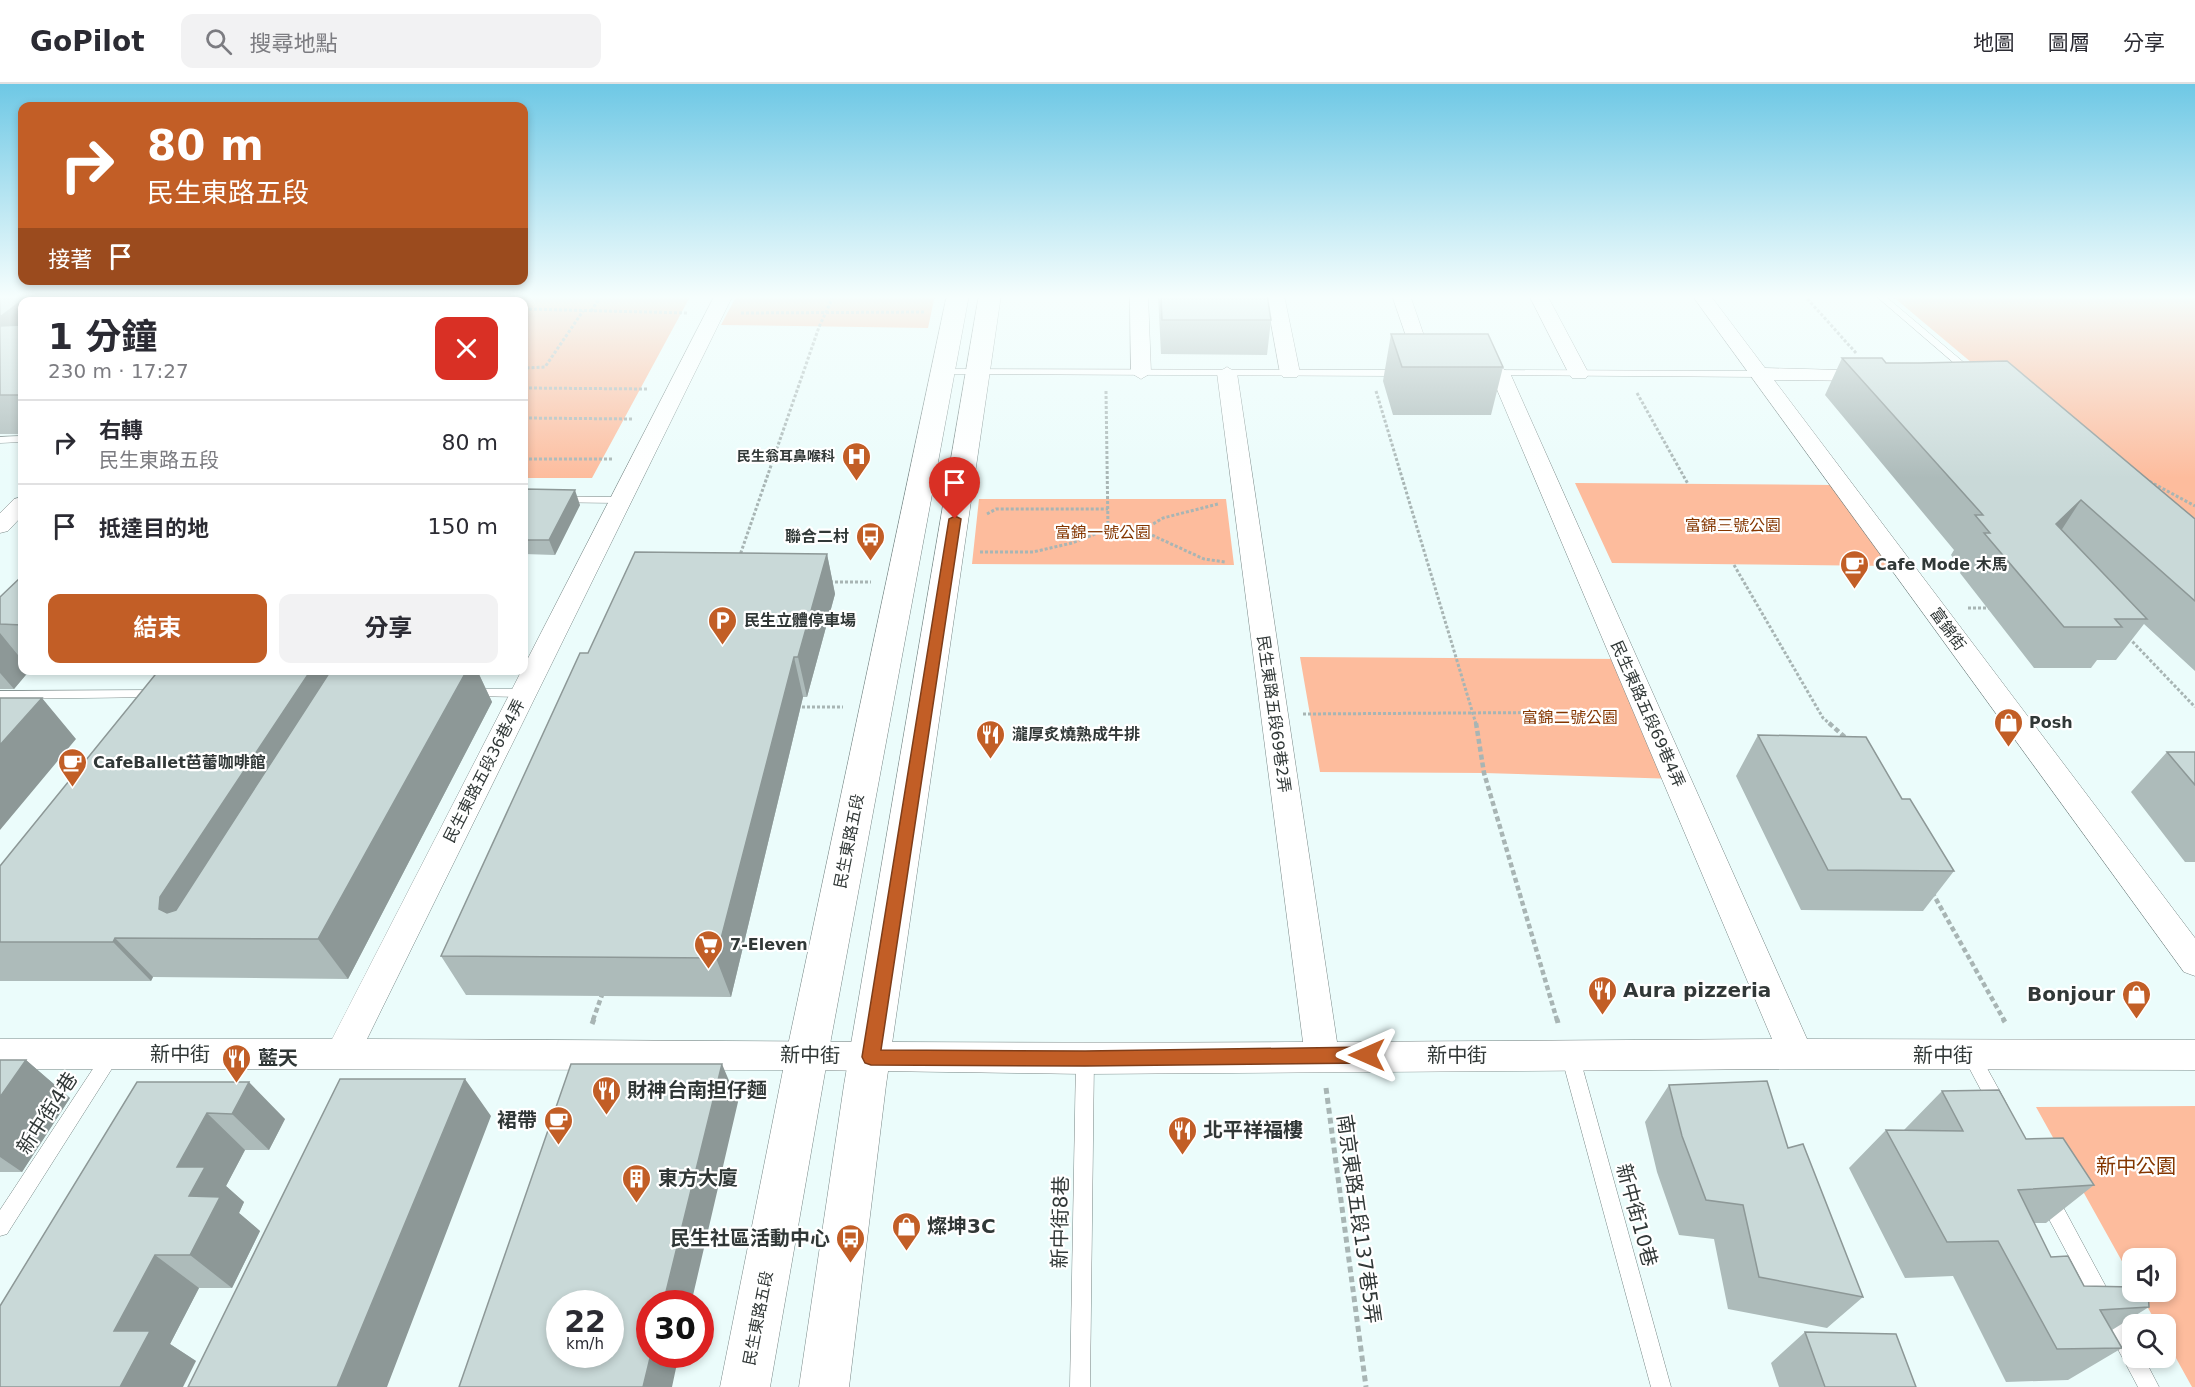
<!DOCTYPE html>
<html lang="zh-TW">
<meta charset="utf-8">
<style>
body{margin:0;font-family:"DejaVu Sans","Noto Sans TC",sans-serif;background:#f2f2f3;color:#2b2b33;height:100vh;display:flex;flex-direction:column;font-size:22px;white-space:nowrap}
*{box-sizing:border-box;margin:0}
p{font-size:20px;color:#7c7c81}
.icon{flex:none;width:33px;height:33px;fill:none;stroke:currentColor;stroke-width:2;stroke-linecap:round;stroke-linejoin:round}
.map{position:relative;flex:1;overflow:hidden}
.side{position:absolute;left:18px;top:213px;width:510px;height:378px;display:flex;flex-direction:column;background:#fff;border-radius:12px;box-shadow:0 3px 9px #0003}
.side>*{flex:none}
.hud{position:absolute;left:18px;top:18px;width:510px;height:183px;border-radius:12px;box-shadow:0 3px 9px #0003;background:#c25e26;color:#fff;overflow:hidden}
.controls{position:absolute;left:2122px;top:1164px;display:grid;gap:12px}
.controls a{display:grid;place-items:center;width:54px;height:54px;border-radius:12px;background:#fff;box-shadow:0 3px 9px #0003;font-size:30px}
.speed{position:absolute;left:546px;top:1206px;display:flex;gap:12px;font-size:30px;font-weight:700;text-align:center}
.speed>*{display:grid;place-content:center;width:78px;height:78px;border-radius:50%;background:#fff;box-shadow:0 3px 9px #0003;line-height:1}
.speed small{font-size:15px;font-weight:400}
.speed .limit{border:9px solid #d22;background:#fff;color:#111}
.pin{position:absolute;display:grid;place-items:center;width:51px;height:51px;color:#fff;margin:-62px -26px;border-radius:50% 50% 50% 0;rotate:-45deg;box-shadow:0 0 6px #0007}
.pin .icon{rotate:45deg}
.me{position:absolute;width:66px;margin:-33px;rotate:270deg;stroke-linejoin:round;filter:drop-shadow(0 0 4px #0008)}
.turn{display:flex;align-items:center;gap:21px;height:126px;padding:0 30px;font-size:27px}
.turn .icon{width:78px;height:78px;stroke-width:2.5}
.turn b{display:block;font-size:42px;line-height:51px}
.then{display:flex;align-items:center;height:57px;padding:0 30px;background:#0003;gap:12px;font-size:22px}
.round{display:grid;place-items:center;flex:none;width:63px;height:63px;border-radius:12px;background:#f2f2f3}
.summary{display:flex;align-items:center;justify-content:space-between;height:102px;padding:0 30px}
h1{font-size:36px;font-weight:700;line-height:45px}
.primary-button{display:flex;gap:12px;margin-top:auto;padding:12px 30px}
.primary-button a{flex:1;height:69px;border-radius:12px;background:#c25e26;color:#fff;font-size:24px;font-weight:700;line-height:69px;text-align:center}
.primary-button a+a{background:#f2f2f3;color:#2b2b33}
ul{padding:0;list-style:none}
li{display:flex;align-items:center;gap:18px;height:84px;padding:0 30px;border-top:2px solid #e1e1e2}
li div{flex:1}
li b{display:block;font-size:22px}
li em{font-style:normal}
header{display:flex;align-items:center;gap:36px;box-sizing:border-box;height:84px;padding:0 30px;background:#fff;border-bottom:2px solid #e1e1e2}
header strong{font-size:28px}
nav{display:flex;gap:33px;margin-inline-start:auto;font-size:21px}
.search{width:420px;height:54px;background:#f2f2f3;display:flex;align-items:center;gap:15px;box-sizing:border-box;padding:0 21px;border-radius:12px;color:#7c7c81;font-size:22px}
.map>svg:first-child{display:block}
.green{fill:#fdbc9d}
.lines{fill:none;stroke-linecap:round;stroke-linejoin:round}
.lane-casing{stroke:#798887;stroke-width:1}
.street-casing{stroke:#798887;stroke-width:1}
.secondary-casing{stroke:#798887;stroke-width:1}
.path-far2{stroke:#a8b5b4;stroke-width:3;stroke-dasharray:3 2;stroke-linecap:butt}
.path-far1{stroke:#a8b5b4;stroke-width:4.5;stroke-dasharray:5 3;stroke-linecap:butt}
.path{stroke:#a8b5b4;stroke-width:5;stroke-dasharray:6 4;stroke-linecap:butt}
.lane{fill:#fff;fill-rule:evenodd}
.street{fill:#fff;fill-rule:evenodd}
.secondary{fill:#fff;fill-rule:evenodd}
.wall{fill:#adbbba}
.shaded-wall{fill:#8d9897}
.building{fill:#c9d9d8;stroke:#8d9897;stroke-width:1.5;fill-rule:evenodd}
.route{fill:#c25e26;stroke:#7e3d19;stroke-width:1.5}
.labels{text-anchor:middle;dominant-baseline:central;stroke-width:4.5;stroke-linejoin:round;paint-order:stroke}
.far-poi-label{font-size:14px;font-weight:bold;fill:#313837;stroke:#fff;text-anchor:end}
.park-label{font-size:16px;fill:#843600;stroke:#fff}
.poi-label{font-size:16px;font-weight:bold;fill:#313837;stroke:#fff;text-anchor:start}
.street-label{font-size:16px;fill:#313837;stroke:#fff}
.near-poi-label{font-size:20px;font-weight:bold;fill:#313837;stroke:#fff;text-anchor:start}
.near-street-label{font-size:20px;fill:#313837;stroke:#fff}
.near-park-label{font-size:20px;fill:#843600;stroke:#fff}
</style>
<header>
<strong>GoPilot</strong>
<div class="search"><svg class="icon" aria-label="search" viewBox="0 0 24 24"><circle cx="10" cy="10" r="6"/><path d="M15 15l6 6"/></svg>搜尋地點</div>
<nav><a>地圖</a><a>圖層</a><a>分享</a></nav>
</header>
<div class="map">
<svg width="2195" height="1303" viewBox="0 0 2195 1303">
<rect width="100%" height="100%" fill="#ebfcfb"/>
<path class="green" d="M285 211H464L458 218 279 217Z
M524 211H691L592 394H524V218L519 217Z
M737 211H935L928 244 721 241Z
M1891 211H2190L2195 215V466Z
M1575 399 1833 401 1892 482 1612 479Z
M979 415H1226L1234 481 972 480Z
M1300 573 1624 575 1677 695 1484 689 1320 688Z
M2195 1022V1303H2192L2166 1256V1240H2157L2139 1208H2166V1174H2133V1197L2036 1023Z"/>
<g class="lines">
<defs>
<path id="lane" d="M1875 211H1884L1974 287V291H1968Z
M944 285 1400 286 1405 289 1400 292 941 290V286Z
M1492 286 1761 287 1766 290 1761 293 1489 291 1487 289Z
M22 352V358L0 359V353Z
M524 412 621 413 626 416 621 419 524 418Z
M470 605H524L531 609 524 613 465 612 463 609 465 606Z
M157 606 162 607 164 610 162 613 0 615V607Z
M112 962 118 965 121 970 118 975 7 1150 0 1152V1126L106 965Z
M1570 963 1576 966 1579 971 1671 1303H1651L1561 971 1564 966Z
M1971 963 1977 966 2004 1015 2007 1021 2004 1027 1998 1029 1992 1027 1965 976 1962 971 1965 966Z
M1085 967 1091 970 1094 975 1090 1303H1070L1076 975 1079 970Z
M2048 1105 2055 1108 2133 1253V1274H2144L2159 1303H2138L2041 1120 2039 1114 2041 1108Z"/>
<path id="street" d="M240 211H259L253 218H235Z
M480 211H498L493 218H476Z
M715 211H733L367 955C679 956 991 960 1303 958L1217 289 1227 283 1237 289 1337 958 1772 955 1490 289 1500 283 1510 289 1807 955 2195 956V986L1797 985 1085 990 807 986 0 985V955H332Z
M1130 211H1148L1151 289 1141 295 1131 289Z
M1266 211H1284L1300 289 1297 293H1283L1280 289Z
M1392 211H1410L1435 284 1433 288H1419L1417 284Z
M1529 211H1547L1589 290 1586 294H1572L1569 290Z
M1692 211H1710L1765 284 1878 287 1881 291 1878 295 1871 297 1774 296 2195 854V892L2184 888Z
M22 413V432L8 447 0 449V429L14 415Z"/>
<path id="secondary" d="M947 211H969L828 971 770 1303H720L786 971Z
M979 211H1001L886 1001 849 1303H799L844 1001Z"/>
</defs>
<use href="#lane" class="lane-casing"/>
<use href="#street" class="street-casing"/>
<use href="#secondary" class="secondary-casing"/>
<path class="path-far2" d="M1804 211 1856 269
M524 225 688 229
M591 227 602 211
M741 229 926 228
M524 288 526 284 545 283 583 227
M524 304 649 305
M1106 307 1108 445 1143 446 1163 434 1218 420
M1376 307 1476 640
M1637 309 1688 400
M524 334 634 335
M524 375H613
M2145 395 2195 422
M987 430 996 425H1108
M1143 447 1204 475 1225 478
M980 468H1033L1072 459 1108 445
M739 474 819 243 834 211
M1734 481 1823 634 1830 640
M830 498H871
M1968 524H1990
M2129 554 2195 623
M797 623H843
M1303 630 1617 628"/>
<path class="path-far1" d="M1476 639 1484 689 1557 936
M1829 639 1847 655
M1932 808 2004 936
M593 936 603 908"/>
<path class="path" d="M1557 935 1558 939
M2003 935 2005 938
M592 940 594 935
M1326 1004 1366 1303"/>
<use href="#lane" class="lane"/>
<use href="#street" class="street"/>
<use href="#secondary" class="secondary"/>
</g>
<path class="wall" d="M0 211H223L216 218H22V350H0Z
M1158 211H1267L1271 236 1267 271 1161 270Z
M1391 250 1503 283 1491 331H1393L1383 297Z
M1842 274 1886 279 2195 435V587L2144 540 2116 576H2097L2091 584H2034L1960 489 1962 485 1951 471 1954 466 1825 311Z
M524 405 580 421 555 471 524 470Z
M827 470 835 510 807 613H803L731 913 466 911 441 872Z
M22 492V586H30L14 605H0V513Z
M159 586H324L327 592 331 586H477L492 618 348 895 153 893 151 897H0V782Z
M1758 651 1902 715 1954 787 1923 827 1801 826 1736 692Z
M2167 668H2195V778H2185L2131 708Z
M0 976H26L70 1014 22 1088H0Z
M137 998 285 1035 269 1066H245L226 1102 244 1118 239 1129 260 1147 232 1204H199L170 1260 196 1277 0 1303Z
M1669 1001 1788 1064 1863 1213 1827 1244 1728 1225 1714 1155 1679 1151 1657 1088 1645 1038Z
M1942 1007 2026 1055 2094 1101 2046 1139H2034L2051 1173 2084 1202 2149 1223 2112 1246 2122 1264 2068 1296 2006 1298 1953 1192 1905 1194 1849 1084 1886 1046H1904Z
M1805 1248 1916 1303H1779L1771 1279Z"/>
<path class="shaded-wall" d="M29 211H73L77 218H22V273L0 291V233Z
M162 211H223L216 218H155Z
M575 406 580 421 555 471 549 456Z
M2081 416 2055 456 2056 440Z
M827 470 835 510 807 613 798 573Z
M0 549 22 576V586H30L14 605 0 589Z
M794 573 803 613 731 913 716 874Z
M311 586H324L342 617 195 853 159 825 160 813Z
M467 586H477L492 618 348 895 318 855Z
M42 614 76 655 0 746V661Z
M115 854 153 893 151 897 113 858Z
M26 976 70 1014 22 1088 0 1073V1013Z
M722 980 738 1018 691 1220H663Z
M465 995 491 1032 387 1303H337Z
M249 998 285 1035 269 1066 232 1030Z
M207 1029 245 1066 226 1102 244 1118 239 1129 260 1147 232 1204 190 1171 189 1112 177 1083Z
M155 1171 199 1204 170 1260 196 1277 183 1303H120L114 1247Z
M651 1270H679L672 1303H643Z"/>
<path class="building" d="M0 211H29L0 233Z
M122 211H162L155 218H114Z
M1161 211H1267L1271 236H1162Z
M22 241V311H0V242Z
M1391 250H1488L1503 283H1402Z
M1842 274H1882L1886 279H1920L2007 277 2195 435V517L2081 416 2056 440 2147 535H2115L2122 543H2064L1984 449H1990L1975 431H1983Z
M524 405 575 406 549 456H524Z
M635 468 827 470 798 573H794L716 874 441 872 580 569H588Z
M22 492V541L0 540V513Z
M159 586H311L160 813 159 825 167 829 176 826 331 586H467L318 855 115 854 113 858H0V782Z
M0 614H42L0 661Z
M1758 651 1866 653 1902 715H1910L1954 787 1828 786Z
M2167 668H2195V701Z
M0 976H26L0 1013Z
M571 980H722L663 1220H650V1270H651L643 1303H459ZM560 1220H610V1270H560Z
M340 995H465L337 1303H188Z
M1767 997 1788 1064 1803 1060 1863 1213 1759 1193 1743 1121 1706 1116 1682 1052 1669 1001Z
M137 998H249L232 1030 207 1029 177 1083H205L189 1112 220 1113 190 1171H155L114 1247H150L120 1303H0V1222Z
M1999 1006 2026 1055 2063 1054 2094 1101 2018 1106 2051 1173 2068 1172 2084 1202 2133 1203V1208H2148L2149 1223 2100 1226 2122 1264 2057 1265 1998 1157 1947 1158 1886 1046 1963 1047 1942 1007Z
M1805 1248 1896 1250 1916 1303H1825Z"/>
<linearGradient id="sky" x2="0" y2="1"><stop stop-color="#6ec8e5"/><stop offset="0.54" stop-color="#f6fefd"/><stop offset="1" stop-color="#f6fefd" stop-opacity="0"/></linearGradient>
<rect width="2195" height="394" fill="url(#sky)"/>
<path class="route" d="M955 432 961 435 881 966 1085 967 1367 963 1373 966 1375 971 1373 976 1367 979 1085 982 871 981 865 979 862 973 949 435Z"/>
<defs>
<symbol id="hospital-pin" viewBox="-11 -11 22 30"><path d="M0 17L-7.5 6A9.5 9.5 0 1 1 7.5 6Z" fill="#c25e26" stroke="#fff"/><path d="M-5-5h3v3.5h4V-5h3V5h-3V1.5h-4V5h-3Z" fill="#fff"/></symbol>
<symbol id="bus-pin" viewBox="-11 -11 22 30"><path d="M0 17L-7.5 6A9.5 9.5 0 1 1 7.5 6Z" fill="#c25e26" stroke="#fff"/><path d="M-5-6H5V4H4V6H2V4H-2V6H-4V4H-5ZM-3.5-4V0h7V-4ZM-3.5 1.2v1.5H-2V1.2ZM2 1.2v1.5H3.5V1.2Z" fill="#fff"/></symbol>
<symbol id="cafe-pin" viewBox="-11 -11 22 30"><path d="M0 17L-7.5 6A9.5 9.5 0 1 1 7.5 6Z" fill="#c25e26" stroke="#fff"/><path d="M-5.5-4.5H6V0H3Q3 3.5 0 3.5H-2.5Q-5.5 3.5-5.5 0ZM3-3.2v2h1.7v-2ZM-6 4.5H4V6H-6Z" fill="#fff"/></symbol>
<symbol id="parking-pin" viewBox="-11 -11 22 30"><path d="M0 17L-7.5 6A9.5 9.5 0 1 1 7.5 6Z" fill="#c25e26" stroke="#fff"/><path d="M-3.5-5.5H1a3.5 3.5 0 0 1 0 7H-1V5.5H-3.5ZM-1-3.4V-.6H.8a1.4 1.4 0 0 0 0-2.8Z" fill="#fff"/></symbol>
<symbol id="shop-pin" viewBox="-11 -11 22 30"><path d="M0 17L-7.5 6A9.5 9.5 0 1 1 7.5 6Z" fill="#c25e26" stroke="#fff"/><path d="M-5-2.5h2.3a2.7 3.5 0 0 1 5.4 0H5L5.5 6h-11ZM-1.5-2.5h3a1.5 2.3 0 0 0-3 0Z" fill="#fff"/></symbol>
<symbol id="restaurant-pin" viewBox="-11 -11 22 30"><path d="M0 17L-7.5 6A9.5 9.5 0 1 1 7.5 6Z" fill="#c25e26" stroke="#fff"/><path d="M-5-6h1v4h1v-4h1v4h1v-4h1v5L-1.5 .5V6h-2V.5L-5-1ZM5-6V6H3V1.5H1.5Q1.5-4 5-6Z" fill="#fff"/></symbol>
<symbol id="supermarket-pin" viewBox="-11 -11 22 30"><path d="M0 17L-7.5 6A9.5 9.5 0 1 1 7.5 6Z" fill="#c25e26" stroke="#fff"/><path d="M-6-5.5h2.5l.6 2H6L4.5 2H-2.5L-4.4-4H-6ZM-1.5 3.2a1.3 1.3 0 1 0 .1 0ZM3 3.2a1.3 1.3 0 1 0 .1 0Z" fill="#fff"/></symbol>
<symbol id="building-pin" viewBox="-11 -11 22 30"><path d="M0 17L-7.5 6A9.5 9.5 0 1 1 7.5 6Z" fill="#c25e26" stroke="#fff"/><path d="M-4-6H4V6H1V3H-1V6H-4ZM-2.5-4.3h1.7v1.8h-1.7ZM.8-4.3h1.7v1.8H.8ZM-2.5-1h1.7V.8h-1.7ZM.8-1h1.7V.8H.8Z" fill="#fff"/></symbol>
</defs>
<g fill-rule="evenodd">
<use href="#hospital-pin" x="840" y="356" width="33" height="45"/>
<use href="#bus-pin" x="854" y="436" width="33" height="45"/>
<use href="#cafe-pin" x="1838" y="464" width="33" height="45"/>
<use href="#parking-pin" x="706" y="520" width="33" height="45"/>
<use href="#shop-pin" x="1992" y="622" width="33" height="45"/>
<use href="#restaurant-pin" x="974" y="634" width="33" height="45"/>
<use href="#cafe-pin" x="56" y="662" width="33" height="45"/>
<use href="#supermarket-pin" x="692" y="844" width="33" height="45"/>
<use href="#restaurant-pin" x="1586" y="890" width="33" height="45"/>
<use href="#shop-pin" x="2120" y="894" width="33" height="45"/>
<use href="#restaurant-pin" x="220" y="958" width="33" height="45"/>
<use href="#restaurant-pin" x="590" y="990" width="33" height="45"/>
<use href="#cafe-pin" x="542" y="1020" width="33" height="45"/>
<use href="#restaurant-pin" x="1166" y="1030" width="33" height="45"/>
<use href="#building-pin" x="620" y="1078" width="33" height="45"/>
<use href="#shop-pin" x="890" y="1126" width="33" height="45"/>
<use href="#bus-pin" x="834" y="1138" width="33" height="45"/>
</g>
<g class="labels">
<g class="far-poi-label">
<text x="835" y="372">民生翁耳鼻喉科</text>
</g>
<g class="park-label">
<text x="1733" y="441">富錦三號公園</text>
<text x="1103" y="448">富錦一號公園</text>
<text x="1570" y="633">富錦二號公園</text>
</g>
<g class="poi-label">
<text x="849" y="452" text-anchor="end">聯合二村</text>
<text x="1875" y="480">Cafe Mode 木馬</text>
<text x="744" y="536">民生立體停車場</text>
<text x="2029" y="638">Posh</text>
<text x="1012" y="650">瀧厚炙燒熟成牛排</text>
<text x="93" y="678">CafeBallet芭蕾咖啡館</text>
<text x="730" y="860">7-Eleven</text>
</g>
<g class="street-label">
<text transform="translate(1948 545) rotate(54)">富錦街</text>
<text transform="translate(1274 630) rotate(82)">民生東路五段69巷2弄</text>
<text transform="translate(1648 630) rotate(66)">民生東路五段69巷4弄</text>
<text transform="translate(484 687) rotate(-63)">民生東路五段36巷4弄</text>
<text transform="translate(849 757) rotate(-79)">民生東路五段</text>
<text transform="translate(758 1234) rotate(-79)">民生東路五段</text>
</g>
<g class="near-poi-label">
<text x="1623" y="906">Aura pizzeria</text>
<text x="2115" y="910" text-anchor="end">Bonjour</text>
<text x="258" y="974">藍天</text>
<text x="627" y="1006">財神台南担仔麵</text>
<text x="537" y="1036" text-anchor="end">裙帶</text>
<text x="1203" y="1046">北平祥福樓</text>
<text x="658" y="1094">東方大廈</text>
<text x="927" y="1142">燦坤3C</text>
<text x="830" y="1154" text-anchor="end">民生社區活動中心</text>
</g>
<g class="near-street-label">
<text x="180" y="970">新中街</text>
<text transform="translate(810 971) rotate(1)">新中街</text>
<text x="1457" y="971">新中街</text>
<text x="1943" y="971">新中街</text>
<text transform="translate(47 1029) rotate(-57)">新中街4巷</text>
<text transform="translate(1637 1131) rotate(75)">新中街10巷</text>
<text transform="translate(1359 1135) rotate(82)">南京東路五段137巷5弄</text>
<text transform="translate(1060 1138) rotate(-89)">新中街8巷</text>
</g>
<g class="near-park-label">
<text x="2136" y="1082">新中公園</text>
</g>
</g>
</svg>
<div class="controls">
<a><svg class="icon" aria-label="sound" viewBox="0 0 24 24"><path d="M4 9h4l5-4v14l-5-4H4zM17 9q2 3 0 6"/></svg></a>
<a><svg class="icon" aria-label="search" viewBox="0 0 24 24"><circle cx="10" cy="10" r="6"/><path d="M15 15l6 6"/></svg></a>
</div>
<div class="speed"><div>22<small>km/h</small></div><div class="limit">30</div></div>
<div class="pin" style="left:955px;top:435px;background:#d93025"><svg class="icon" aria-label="arrive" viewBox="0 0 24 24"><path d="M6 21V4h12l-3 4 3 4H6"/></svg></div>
<svg class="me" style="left:1367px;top:971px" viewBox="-20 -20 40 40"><path d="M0-17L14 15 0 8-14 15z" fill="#c25e26" stroke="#fff" stroke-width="4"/></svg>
<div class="hud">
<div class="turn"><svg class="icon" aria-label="right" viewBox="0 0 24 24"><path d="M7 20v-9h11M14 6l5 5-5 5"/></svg><div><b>80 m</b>民生東路五段</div></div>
<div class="then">接著<svg class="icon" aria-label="arrive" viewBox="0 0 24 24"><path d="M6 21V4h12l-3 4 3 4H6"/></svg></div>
</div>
<section class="side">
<div class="summary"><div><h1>1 分鐘</h1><p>230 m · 17:27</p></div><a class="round" style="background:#d93025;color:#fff"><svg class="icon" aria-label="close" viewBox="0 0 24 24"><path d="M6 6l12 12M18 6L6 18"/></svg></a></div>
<ul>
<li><svg class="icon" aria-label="right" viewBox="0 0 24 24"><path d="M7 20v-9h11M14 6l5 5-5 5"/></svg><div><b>右轉</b><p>民生東路五段</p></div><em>80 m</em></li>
<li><svg class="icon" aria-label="arrive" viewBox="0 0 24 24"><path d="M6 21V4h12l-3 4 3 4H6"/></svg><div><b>抵達目的地</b></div><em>150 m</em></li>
</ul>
<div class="primary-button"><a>結束</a><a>分享</a></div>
</section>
</div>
